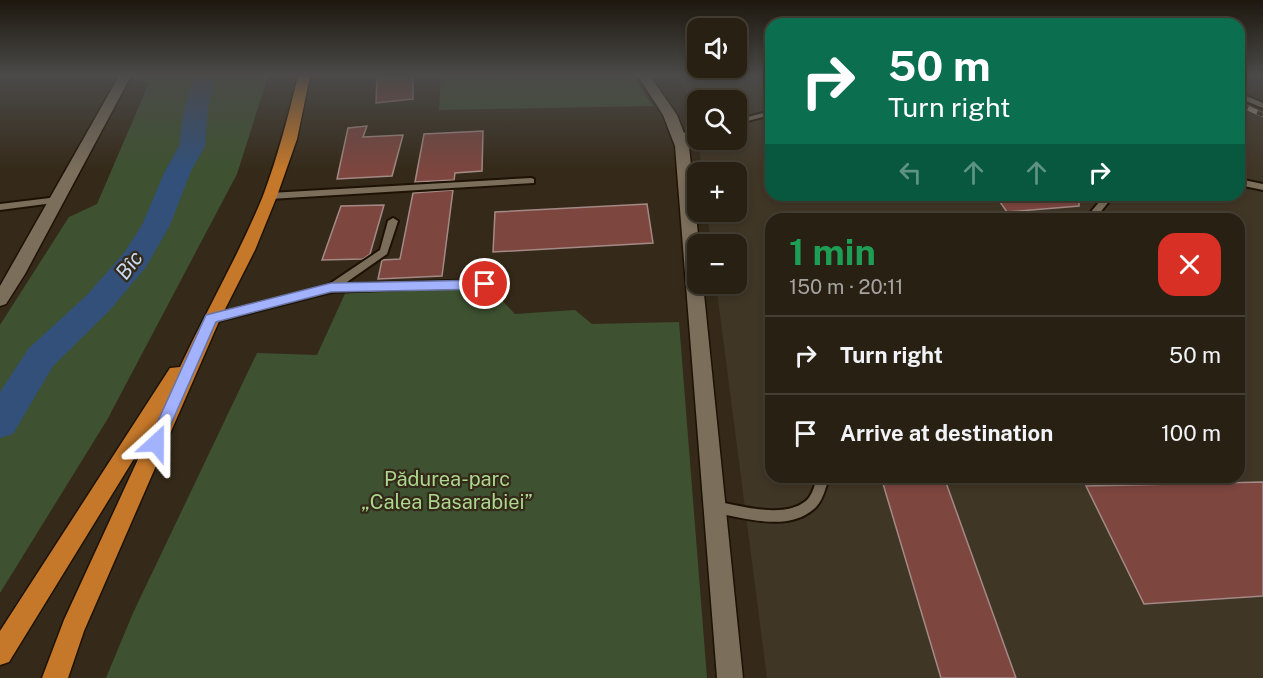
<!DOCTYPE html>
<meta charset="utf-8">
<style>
body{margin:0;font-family:"Public Sans",sans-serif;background:#342d21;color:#f1f3f6;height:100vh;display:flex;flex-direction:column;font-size:22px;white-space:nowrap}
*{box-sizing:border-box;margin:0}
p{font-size:20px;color:#a5a3a0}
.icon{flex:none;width:33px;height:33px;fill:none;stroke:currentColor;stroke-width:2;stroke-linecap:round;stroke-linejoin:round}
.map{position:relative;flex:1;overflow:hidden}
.side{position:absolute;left:765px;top:213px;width:480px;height:270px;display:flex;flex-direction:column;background:#282013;border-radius:18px;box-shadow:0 3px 9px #0003,0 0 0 2px #443e33}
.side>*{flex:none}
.top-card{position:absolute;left:765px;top:18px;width:480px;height:183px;border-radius:18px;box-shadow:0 3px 9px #0003,0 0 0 2px #443e33;background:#0b6e4f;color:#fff;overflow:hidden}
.fabs{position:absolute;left:687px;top:18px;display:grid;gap:12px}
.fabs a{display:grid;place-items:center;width:60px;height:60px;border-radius:12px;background:#282013;box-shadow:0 3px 9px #0003,0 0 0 2px #443e33;font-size:30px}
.pin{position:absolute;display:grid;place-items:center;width:51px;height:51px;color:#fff;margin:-26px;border:3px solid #fff;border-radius:50%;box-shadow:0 2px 6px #0007}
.me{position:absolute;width:66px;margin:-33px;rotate:24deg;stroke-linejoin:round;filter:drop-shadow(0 0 4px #0008)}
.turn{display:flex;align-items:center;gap:21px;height:126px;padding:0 24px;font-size:27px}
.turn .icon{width:78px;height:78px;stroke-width:2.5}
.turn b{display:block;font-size:42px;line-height:51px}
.lanes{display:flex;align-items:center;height:57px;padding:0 24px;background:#0003;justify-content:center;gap:30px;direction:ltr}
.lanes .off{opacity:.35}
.round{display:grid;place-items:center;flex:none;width:63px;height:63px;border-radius:18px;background:#342d21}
.summary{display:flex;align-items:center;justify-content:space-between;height:102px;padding:0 24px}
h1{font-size:36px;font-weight:700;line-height:45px;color:#1e9e55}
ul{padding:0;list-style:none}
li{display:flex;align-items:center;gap:18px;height:78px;padding:0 24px;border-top:2px solid #443e33}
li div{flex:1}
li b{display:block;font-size:22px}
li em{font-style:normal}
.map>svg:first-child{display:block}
.industrial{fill:#403626;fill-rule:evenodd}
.green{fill:#3e5231}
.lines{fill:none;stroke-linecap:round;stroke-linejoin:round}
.river{fill:#325079;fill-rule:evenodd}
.building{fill:#7d463f;stroke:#a48a86;stroke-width:1.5}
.lane-casing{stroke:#1d1204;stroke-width:4}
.street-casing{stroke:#1d1204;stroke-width:3}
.secondary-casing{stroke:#1d1204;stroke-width:3}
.primary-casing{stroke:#1d1204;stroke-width:3}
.lane{fill:#7b6e5b;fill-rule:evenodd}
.street{fill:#7b6e5b;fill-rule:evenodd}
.secondary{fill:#7b6e5b;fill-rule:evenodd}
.primary{fill:#c5782a;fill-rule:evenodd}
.rail-casing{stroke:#9b9285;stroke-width:5}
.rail{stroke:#352a19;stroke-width:4;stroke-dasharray:10;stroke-linecap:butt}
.route{fill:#a2b2fd;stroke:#6974a4;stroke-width:1.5}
.labels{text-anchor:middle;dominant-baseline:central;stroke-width:4.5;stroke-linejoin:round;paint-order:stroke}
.park-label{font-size:20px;fill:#abd78f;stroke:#352a19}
.water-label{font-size:21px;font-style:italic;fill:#c7dbf5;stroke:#352a19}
</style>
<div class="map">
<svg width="1263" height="678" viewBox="0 0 1263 678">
<rect width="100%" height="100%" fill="#352a19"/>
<path class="industrial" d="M675 76H771V195H1239V108L1263 118V678H767L716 284H736V244H711L707 212H736V172H702L699 145 721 140H736V100H698L697 107ZM771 219H1239V477H771Z"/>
<path class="green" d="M135 76H268L237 174 107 420 0 593V325L69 217 97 204 149 83 134 78Z
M441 76H633L653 106 439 110Z
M475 285 492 290 515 314 575 310 592 324 679 322 707 678H106L133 613 257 353 317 355 348 287Z"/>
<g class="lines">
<path class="river" d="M194 76H216L208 109 205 146 191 171 170 225 146 267 109 311 53 366 13 434 0 438V392L29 348 87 295 124 253 142 225 165 171 179 146 184 109Z"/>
</g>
<path class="building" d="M377 76H413V99L376 103Z
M367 126 363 137 403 135 392 176 337 179 348 128Z
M483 131 482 171 455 173 454 180 415 182 424 134Z
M453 190 442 276 378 279 382 260 400 259 413 193Z
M995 195H1079V206L1007 212Z
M647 204 653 243 493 252 495 212Z
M384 205 370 254 363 259 322 260 341 206Z
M881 477H944L1016 678H941Z
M1263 482V596L1144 604 1086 486Z"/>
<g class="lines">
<defs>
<path id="lane" d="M1239 93 1263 103V108L1239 98Z
M771 111V115L736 124V120Z
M698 129V133L680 137 676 135Z
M531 178 534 179V183L270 199 266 196 270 193Z
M1239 179 1263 184V190L1239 185Z
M1105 195H1114L1095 219H1085Z
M58 197 61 198V202L0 210V204Z
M393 218 398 221 387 254 344 284 485 280 490 284 488 286 331 292 211 323 206 319 211 315 328 285 380 250 388 221Z
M817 477H829C826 487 823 500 816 507 790 533 746 518 715 513L711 511 709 507 711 503 715 501C741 506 787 520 808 499 813 493 815 484 817 477Z"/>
<path id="street" d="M638 76H650L677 115 689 146 699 244 698 284H703L743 678H717L675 146 663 115Z"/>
<path id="secondary" d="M119 76H131L25 274 6 304 0 306V286Z"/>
<path id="primary" d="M298 76H310L297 139 277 196 255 250 220 319 84 631 68 678H42L64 620 151 431 9 662 0 665V631L170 368 180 367C207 309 239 255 263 196 278 156 288 117 298 76Z"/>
</defs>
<use href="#lane" class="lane-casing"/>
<use href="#street" class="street-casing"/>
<use href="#secondary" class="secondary-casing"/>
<use href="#primary" class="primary-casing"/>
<use href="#lane" class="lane"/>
<use href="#street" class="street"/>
<use href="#secondary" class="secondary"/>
<use href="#primary" class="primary"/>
<defs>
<path id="rail" d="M1239 104 1263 115"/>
</defs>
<use href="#rail" class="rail-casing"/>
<use href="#rail" class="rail"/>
</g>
<linearGradient id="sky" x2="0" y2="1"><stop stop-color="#1d170e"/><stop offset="0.44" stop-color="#4b4a49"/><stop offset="1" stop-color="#4b4a49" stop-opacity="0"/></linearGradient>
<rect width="1263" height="171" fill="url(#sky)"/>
<path class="route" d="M485 280 492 284 485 289 331 292 216 322 161 447 156 449 150 447 148 443 206 315 331 283Z"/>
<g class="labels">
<g class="park-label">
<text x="447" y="479">Pădurea-parc<tspan x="447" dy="23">„Calea Basarabiei”</tspan></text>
</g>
<g class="water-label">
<text transform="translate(129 265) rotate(-53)">Bîc</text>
</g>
</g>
</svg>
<div class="fabs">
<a><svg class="icon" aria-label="sound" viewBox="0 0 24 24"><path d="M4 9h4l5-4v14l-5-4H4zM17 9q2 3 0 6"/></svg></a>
<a><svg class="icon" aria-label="search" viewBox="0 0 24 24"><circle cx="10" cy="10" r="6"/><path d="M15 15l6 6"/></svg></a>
<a>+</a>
<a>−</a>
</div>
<div class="pin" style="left:485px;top:284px;background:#d93025"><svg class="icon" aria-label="arrive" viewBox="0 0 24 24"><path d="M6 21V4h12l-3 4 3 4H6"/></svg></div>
<svg class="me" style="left:156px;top:443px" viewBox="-20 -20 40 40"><path d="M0-17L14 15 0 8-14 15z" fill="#a2b2fd" stroke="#fff" stroke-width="4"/></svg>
<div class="top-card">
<div class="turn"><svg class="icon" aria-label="right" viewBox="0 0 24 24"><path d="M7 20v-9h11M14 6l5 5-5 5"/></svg><div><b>50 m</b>Turn right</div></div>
<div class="lanes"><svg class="icon off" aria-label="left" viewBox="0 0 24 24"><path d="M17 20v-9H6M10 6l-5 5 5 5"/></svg><svg class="icon off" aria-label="ahead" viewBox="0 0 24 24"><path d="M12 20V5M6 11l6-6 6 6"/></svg><svg class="icon off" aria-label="ahead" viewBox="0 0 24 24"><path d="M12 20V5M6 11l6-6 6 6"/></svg><svg class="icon" aria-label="right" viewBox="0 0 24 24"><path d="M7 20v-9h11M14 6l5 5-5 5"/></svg></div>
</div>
<section class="side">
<div class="summary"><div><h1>1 min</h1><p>150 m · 20:11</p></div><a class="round" style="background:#d93025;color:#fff"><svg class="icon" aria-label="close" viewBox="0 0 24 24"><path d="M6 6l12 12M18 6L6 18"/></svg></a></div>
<ul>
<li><svg class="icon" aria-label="right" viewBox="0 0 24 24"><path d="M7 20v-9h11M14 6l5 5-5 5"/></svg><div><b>Turn right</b></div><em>50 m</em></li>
<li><svg class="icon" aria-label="arrive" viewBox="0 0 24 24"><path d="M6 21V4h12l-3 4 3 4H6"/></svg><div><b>Arrive at destination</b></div><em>100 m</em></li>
</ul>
</section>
</div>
